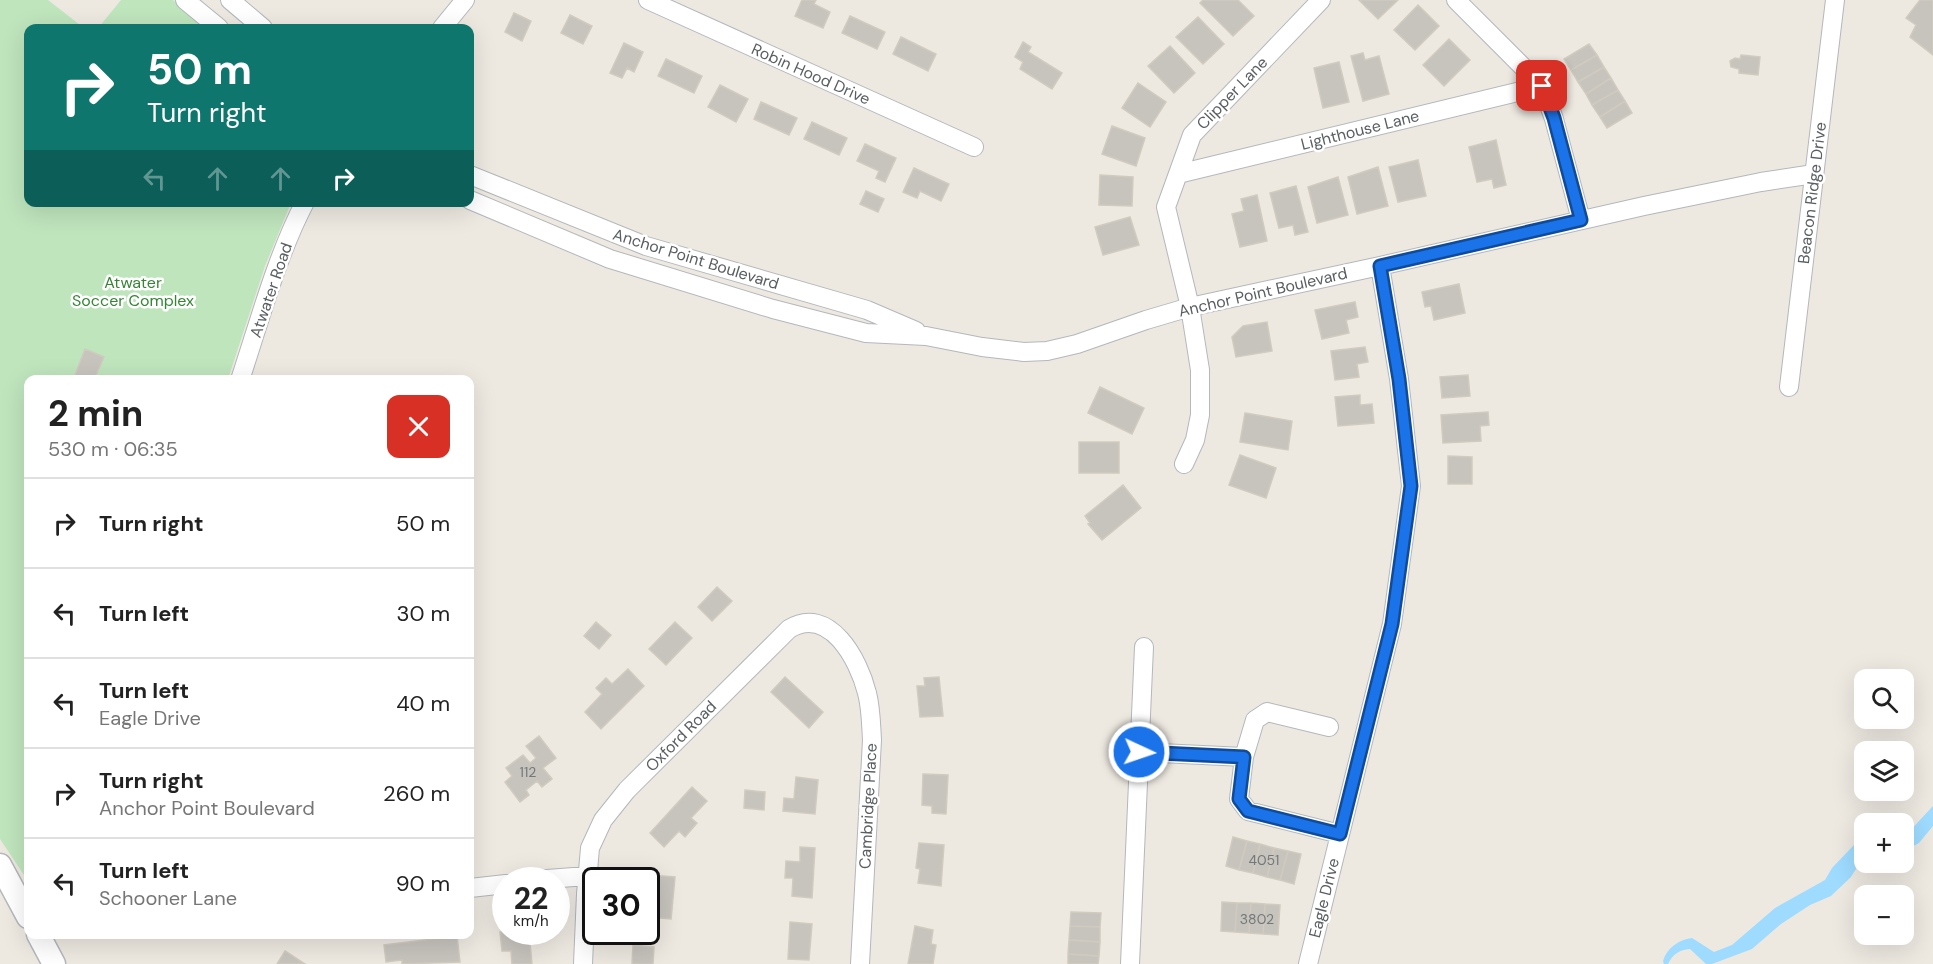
<!DOCTYPE html>
<meta charset="utf-8">
<style>
body{margin:0;font-family:"DM Sans",sans-serif;background:#f2f2f2;color:#222;height:100vh;display:flex;flex-direction:column;font-size:22px;white-space:nowrap}
*{box-sizing:border-box;margin:0}
p{font-size:20px;color:#767676}
.icon{flex:none;width:33px;height:33px;fill:none;stroke:currentColor;stroke-width:2;stroke-linecap:round;stroke-linejoin:round}
.map{position:relative;flex:1;overflow:hidden}
.drawer{position:absolute;left:24px;top:375px;width:450px;height:564px;display:flex;flex-direction:column;background:#fff;border-radius:12px;box-shadow:0 6px 24px #0002}
.drawer>*{flex:none}
.guide{position:absolute;left:24px;top:24px;width:450px;height:183px;border-radius:12px;box-shadow:0 6px 24px #0002;background:#0f766e;color:#fff;overflow:hidden}
.fabs{position:absolute;left:1854px;top:669px;display:grid;gap:12px}
.fabs a{display:grid;place-items:center;width:60px;height:60px;border-radius:12px;background:#fff;box-shadow:0 6px 24px #0002;font-size:30px}
.speed{position:absolute;left:492px;top:867px;display:flex;gap:12px;font-size:30px;font-weight:700;text-align:center}
.speed>*{display:grid;place-content:center;width:78px;height:78px;border-radius:50%;background:#fff;box-shadow:0 6px 24px #0002;line-height:1}
.speed small{font-size:15px;font-weight:400}
.speed .limit{border:3px solid #111;border-radius:9px;background:#fff;color:#111}
.pin{position:absolute;display:grid;place-items:center;width:51px;height:51px;color:#fff;margin:-26px;border-radius:12px;box-shadow:0 3px 9px #0006}
.me{position:absolute;width:66px;margin:-33px;rotate:93deg;stroke-linejoin:round;filter:drop-shadow(0 0 4px #0008)}
.turn{display:flex;align-items:center;gap:21px;height:126px;padding:0 24px;font-size:27px}
.turn .icon{width:78px;height:78px;stroke-width:2.5}
.turn b{display:block;font-size:42px;line-height:51px}
.lanes{display:flex;align-items:center;height:57px;padding:0 24px;background:#0003;justify-content:center;gap:30px;direction:ltr}
.lanes .off{opacity:.35}
.round{display:grid;place-items:center;flex:none;width:63px;height:63px;border-radius:12px;background:#f2f2f2}
.summary{display:flex;align-items:center;justify-content:space-between;height:102px;padding:0 24px}
h1{font-size:36px;font-weight:700;line-height:45px}
ul{padding:0;list-style:none}
li{display:flex;align-items:center;gap:18px;height:90px;padding:0 24px;border-top:2px solid #e0e0e0}
li div{flex:1}
li b{display:block;font-size:22px}
li em{font-style:normal}
.map>svg:first-child{display:block}
.green{fill:#bfe5bd}
.water{fill:#9edbff}
.building{fill:#c7c4be;stroke:#d1cabf;stroke-width:1.5}
.lines{fill:none;stroke-linecap:round;stroke-linejoin:round}
.minor-casing{stroke:#b4b7bc;stroke-width:20}
.tertiary-casing{stroke:#b4b7bc;stroke-width:25}
.minor{stroke:#fff;stroke-width:18}
.tertiary{stroke:#fff;stroke-width:22}
.route-casing{stroke:#114b97;stroke-width:15}
.route{stroke:#1a73e8;stroke-width:10}
.labels{text-anchor:middle;dominant-baseline:central;stroke-width:5;stroke-linejoin:round;paint-order:stroke}
.number-label{font-size:14px;fill:#747879}
.street-label{font-size:16px;fill:#595e62;stroke:#fff}
.park-label{font-size:16px;fill:#368535;stroke:#fff}
</style>
<div class="map">
<svg width="1933" height="964" viewBox="0 0 1933 964">
<rect width="100%" height="100%" fill="#ede9e1"/>
<path class="green" d="M0 0H48L84 28H28V202L291 203 265 266 228 379 28 380V881L0 839Z
M121 0H173L207 28H98Z"/>
<path class="water" d="M1933 806V826L1919 843 1904 851V834H1907Z
M1864 842V859L1861 861 1851 877 1831 896 1810 905 1781 924 1752 949 1712 964H1706L1690 949C1679 950 1673 954 1668 964H1664L1663 961C1667 948 1678 940 1692 938L1714 952 1732 945 1775 908 1825 880 1832 868 1854 845Z"/>
<path class="building" d="M802 0H816L814 4 830 12 823 28 795 16Z
M1203 0H1238L1254 16 1233 36 1200 3Z
M1359 0H1398L1378 19Z
M1920 0H1933V55L1910 37 1916 25 1906 18Z
M1418 5 1439 26 1415 50 1394 30Z
M514 13 531 21 522 41 505 32Z
M570 15 592 26 583 44 561 33Z
M850 16 885 32 877 49 842 33Z
M1198 17 1224 44 1203 64 1176 37Z
M901 37 936 54 928 71 893 54Z
M1449 39 1470 60 1444 86 1423 65Z
M1023 42 1031 47 1028 52 1062 73 1052 89 1020 69 1023 62 1015 57Z
M624 43 643 52 634 72 627 68 622 78 610 73Z
M1589 44 1597 55 1571 70 1564 59Z
M1170 46 1195 73 1174 93 1148 66Z
M1363 53 1365 60 1379 56 1389 94 1363 101 1351 56Z
M1597 55 1604 67 1578 82 1571 70Z
M1741 55 1760 57 1758 75 1739 73V69L1731 67 1730 61 1735 58 1740 59Z
M666 59 702 76 694 93 658 76Z
M1339 62 1349 102 1323 108 1314 68Z
M1604 67 1611 78 1586 94 1578 82Z
M1611 78 1618 90 1592 105 1586 94Z
M1138 83 1166 102 1150 127 1122 108Z
M720 85 748 99 736 122 708 107Z
M1618 90 1625 101 1600 117 1592 105Z
M1625 101 1632 113 1607 128 1600 117Z
M761 102 797 118 789 135 754 119Z
M812 122 847 138 839 155 804 139Z
M1112 126 1145 138 1136 166 1102 154Z
M1496 140 1506 185 1494 188 1492 179 1477 182 1469 147Z
M865 144 896 158 885 182 876 178 879 171 857 161Z
M1418 160 1426 196 1398 202 1389 167Z
M1378 167 1388 206 1357 214 1348 177Z
M914 168 949 184 941 201 920 191 917 198 903 192Z
M1100 175 1133 177 1132 206 1099 205Z
M1338 177 1348 215 1317 223 1308 187Z
M1296 186 1308 232 1295 235 1293 225 1279 228 1270 193Z
M866 191 884 199 878 212 860 204Z
M1257 195 1267 241 1240 247 1232 214 1244 211 1241 199Z
M1130 217 1139 245 1103 255 1095 227Z
M1459 284 1465 313 1434 320 1431 306 1425 307 1422 292Z
M1355 302 1358 317 1346 320 1349 333 1322 339 1315 310Z
M1267 322 1272 351 1236 357 1232 337 1243 326Z
M1365 347 1368 362 1357 364 1359 377 1335 380 1331 351Z
M85 349 104 357 94 380H73Z
M1468 375 1470 396 1442 398 1440 377Z
M1100 387 1144 408 1132 434 1088 413Z
M1360 395V405L1372 404 1374 423 1338 426 1335 397Z
M1488 412 1489 425 1480 426 1481 441 1443 443 1441 415Z
M1245 413 1292 421 1288 450 1240 442Z
M1079 442H1119V473H1079Z
M1240 455 1276 468 1266 498 1229 485Z
M1448 456 1472 457V484H1448Z
M1123 485 1141 508 1102 540 1088 524 1090 523 1085 516Z
M717 587 732 601 712 621 698 607Z
M596 622 611 635 599 649 584 636Z
M675 622 692 638 666 665 649 649Z
M628 669 644 686 601 729 585 712 602 694 596 688 606 678 612 684Z
M785 677 823 712 809 728 771 692Z
M939 677 943 716 920 717 917 686H925L924 678Z
M539 736 556 758 543 768 552 779 542 787 537 781 526 790 529 795 520 802 505 782 512 776 506 768 523 755 530 763 536 758 526 746Z
M923 774 948 775 946 814 932 813V806L922 805Z
M796 777 818 780 815 814 783 811 784 798 794 799Z
M692 787 707 801 691 818 697 823 685 837 679 831 664 847 650 833Z
M745 790 765 792 764 810 744 808Z
M1233 837 1247 841 1239 870 1226 866Z
M1247 841 1260 844 1253 873 1239 870Z
M919 843 944 845 941 886 918 883 920 869 916 868Z
M1260 844 1274 848 1267 877 1253 873Z
M800 847 815 848 812 898 792 896 793 878H785L786 861 800 862Z
M1274 848 1288 851 1280 880 1267 877Z
M1288 851 1301 854 1294 884 1280 880Z
M648 875 675 877 671 919 646 917Z
M1222 902 1237 903 1235 932 1221 931Z
M1237 903H1251L1249 933 1235 932Z
M1251 903 1265 904 1263 934 1249 933Z
M1265 904 1280 905 1278 935 1263 934Z
M1071 912 1101 913 1100 927 1070 926Z
M790 922 812 924 809 960 788 959Z
M915 926 933 930 931 944 936 945 933 964H908Z
M1070 926 1100 927V942L1069 940Z
M500 932H529L532 964H512L511 951H502Z
M457 936 460 962 402 964V960L386 962 384 945Z
M1069 940 1100 942 1099 956 1068 954Z
M633 945 654 947 653 964H632Z
M285 951 305 964H277Z
M1068 954 1099 956 1098 964H1068Z"/>
<g class="lines">
<defs>
<path id="minor" d="M185 0 219 28
M230 0 263 28
M648 0 974 147
M1456 0 1542 86 1554 119 1581 220
M442 28 465 0
M1178 174 1542 86
M470 175 646 246 867 310 916 331
M470 200 610 259 773 309 866 333 926 336 982 347 1024 352 1047 351 1077 344 1146 320 1190 307 1380 266 1644 206 1761 182 1814 174
M240 380C260 320 276 258 305 202
M1789 387 1835 0
M1184 464 1195 440 1200 415V370L1190 307 1166 207 1192 135 1321 0
M1329 727 1267 712 1255 720 1244 757 1239 799 1248 811 1340 834
M1139 752 1244 757
M534 880 587 876
M470 888 506 884
M583 964 586 894 590 848 603 820 627 790 789 629C829 604 859 660 867 693 871 708 871 724 872 740L860 964
M1130 964 1144 647
M1308 964 1392 624 1411 486 1399 379 1380 266"/>
<path id="tertiary" d="M0 865 28 917
M38 934 54 964"/>
</defs>
<use href="#minor" class="minor-casing"/>
<use href="#tertiary" class="tertiary-casing"/>
<use href="#minor" class="minor"/>
<use href="#tertiary" class="tertiary"/>
</g>
<g class="lines">
<defs>
<path id="route" d="M1139 752 1244 757 1239 799 1248 811 1340 834 1392 624 1411 486 1399 379 1380 266 1581 220 1554 118 1542 86"/>
</defs>
<use href="#route" class="route-casing"/>
<use href="#route" class="route"/>
</g>
<g class="labels">
<g class="number-label">
<text x="528" y="772">112</text>
<text x="1264" y="860">4051</text>
<text x="1257" y="919">3802</text>
</g>
<g class="street-label">
<text transform="translate(811 74) rotate(24)">Robin Hood Drive</text>
<text transform="translate(1232 93) rotate(-46)">Clipper Lane</text>
<text transform="translate(1360 130) rotate(-14)">Lighthouse Lane</text>
<text transform="translate(1812 193) rotate(-83)">Beacon Ridge Drive</text>
<text transform="translate(696 259) rotate(17)">Anchor Point Boulevard</text>
<text transform="translate(271 290) rotate(-71)">Atwater Road</text>
<text transform="translate(1263 292) rotate(-13)">Anchor Point Boulevard</text>
<text transform="translate(681 736) rotate(-45)">Oxford Road</text>
<text transform="translate(868 806) rotate(-87)">Cambridge Place</text>
<text transform="translate(1324 898) rotate(-76)">Eagle Drive</text>
</g>
<g class="park-label">
<text x="133" y="282">Atwater<tspan x="133" dy="18">Soccer Complex</tspan></text>
</g>
</g>
</svg>
<div class="fabs">
<a><svg class="icon" aria-label="search" viewBox="0 0 24 24"><circle cx="10" cy="10" r="6"/><path d="M15 15l6 6"/></svg></a>
<a><svg class="icon" aria-label="layers" viewBox="0 0 24 24"><path d="M12 4l9 5-9 5-9-5zM3 14l9 5 9-5"/></svg></a>
<a>+</a>
<a>−</a>
</div>
<div class="speed"><div>22<small>km/h</small></div><div class="limit">30</div></div>
<div class="pin" style="left:1542px;top:86px;background:#d93025"><svg class="icon" aria-label="arrive" viewBox="0 0 24 24"><path d="M6 21V4h12l-3 4 3 4H6"/></svg></div>
<svg class="me" style="left:1139px;top:752px" viewBox="-20 -20 40 40"><circle r="17" fill="#1a73e8" stroke="#fff" stroke-width="3"/><path d="M0-11L8 9 0 5-8 9z" fill="#fff"/></svg>
<div class="guide">
<div class="turn"><svg class="icon" aria-label="right" viewBox="0 0 24 24"><path d="M7 20v-9h11M14 6l5 5-5 5"/></svg><div><b>50 m</b>Turn right</div></div>
<div class="lanes"><svg class="icon off" aria-label="left" viewBox="0 0 24 24"><path d="M17 20v-9H6M10 6l-5 5 5 5"/></svg><svg class="icon off" aria-label="ahead" viewBox="0 0 24 24"><path d="M12 20V5M6 11l6-6 6 6"/></svg><svg class="icon off" aria-label="ahead" viewBox="0 0 24 24"><path d="M12 20V5M6 11l6-6 6 6"/></svg><svg class="icon" aria-label="right" viewBox="0 0 24 24"><path d="M7 20v-9h11M14 6l5 5-5 5"/></svg></div>
</div>
<section class="drawer">
<div class="summary"><div><h1>2 min</h1><p>530 m · 06:35</p></div><a class="round" style="background:#d93025;color:#fff"><svg class="icon" aria-label="close" viewBox="0 0 24 24"><path d="M6 6l12 12M18 6L6 18"/></svg></a></div>
<ul>
<li><svg class="icon" aria-label="right" viewBox="0 0 24 24"><path d="M7 20v-9h11M14 6l5 5-5 5"/></svg><div><b>Turn right</b></div><em>50 m</em></li>
<li><svg class="icon" aria-label="left" viewBox="0 0 24 24"><path d="M17 20v-9H6M10 6l-5 5 5 5"/></svg><div><b>Turn left</b></div><em>30 m</em></li>
<li><svg class="icon" aria-label="left" viewBox="0 0 24 24"><path d="M17 20v-9H6M10 6l-5 5 5 5"/></svg><div><b>Turn left</b><p>Eagle Drive</p></div><em>40 m</em></li>
<li><svg class="icon" aria-label="right" viewBox="0 0 24 24"><path d="M7 20v-9h11M14 6l5 5-5 5"/></svg><div><b>Turn right</b><p>Anchor Point Boulevard</p></div><em>260 m</em></li>
<li><svg class="icon" aria-label="left" viewBox="0 0 24 24"><path d="M17 20v-9H6M10 6l-5 5 5 5"/></svg><div><b>Turn left</b><p>Schooner Lane</p></div><em>90 m</em></li>
</ul>
</section>
</div>
